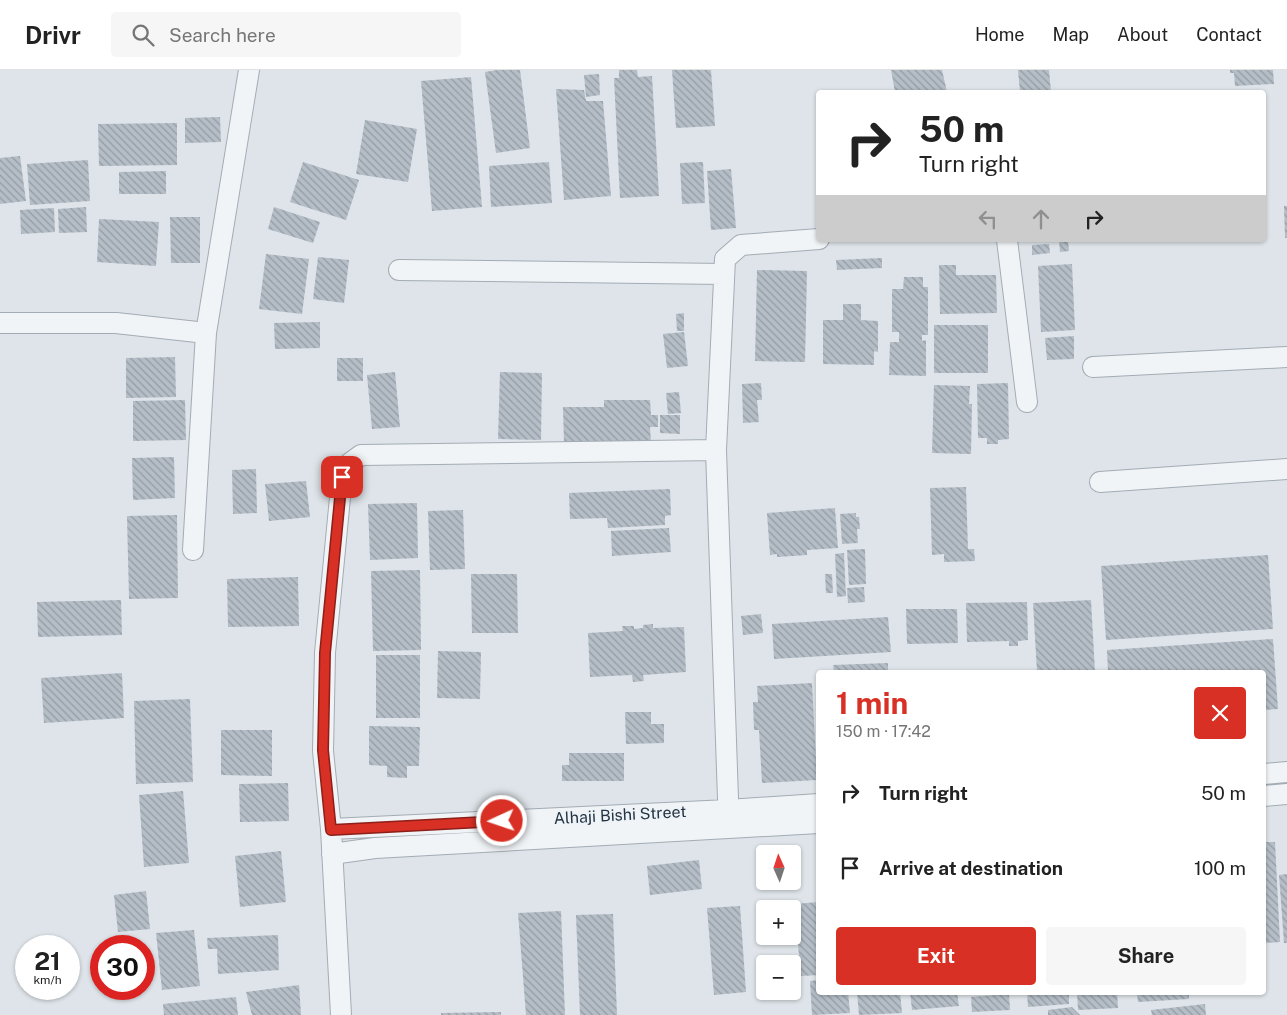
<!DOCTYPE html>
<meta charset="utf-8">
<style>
body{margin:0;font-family:"Public Sans",sans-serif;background:#f6f6f6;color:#222;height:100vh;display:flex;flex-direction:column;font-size:19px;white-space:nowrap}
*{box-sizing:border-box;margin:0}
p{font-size:16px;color:#767676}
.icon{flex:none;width:28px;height:28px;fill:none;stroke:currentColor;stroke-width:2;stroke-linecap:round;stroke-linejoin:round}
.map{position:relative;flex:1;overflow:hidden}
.side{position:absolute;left:816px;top:600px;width:450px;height:325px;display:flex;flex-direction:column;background:#fff;border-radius:5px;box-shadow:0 1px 4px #0004}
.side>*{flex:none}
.guide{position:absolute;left:816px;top:20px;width:450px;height:152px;border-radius:5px;box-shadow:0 1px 4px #0004;background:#fff;color:#222;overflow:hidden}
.needle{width:32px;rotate:357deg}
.controls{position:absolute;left:756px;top:775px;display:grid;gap:10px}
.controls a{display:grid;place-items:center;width:45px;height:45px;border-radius:5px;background:#fff;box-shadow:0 1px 4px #0004;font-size:25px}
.speed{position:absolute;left:15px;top:865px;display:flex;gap:10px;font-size:25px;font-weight:700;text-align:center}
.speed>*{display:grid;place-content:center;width:65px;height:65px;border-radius:50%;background:#fff;box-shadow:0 1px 4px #0004;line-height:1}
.speed small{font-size:12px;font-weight:400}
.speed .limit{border:8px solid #d22;background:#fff;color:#111}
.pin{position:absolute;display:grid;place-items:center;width:42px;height:42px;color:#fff;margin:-21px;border-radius:10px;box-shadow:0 2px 8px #0006}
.me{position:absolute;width:55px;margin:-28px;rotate:267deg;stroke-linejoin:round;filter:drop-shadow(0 0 4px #0008)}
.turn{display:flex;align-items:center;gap:18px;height:105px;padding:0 20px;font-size:22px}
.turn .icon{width:65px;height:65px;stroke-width:2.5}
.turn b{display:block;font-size:35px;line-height:42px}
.lanes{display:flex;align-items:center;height:48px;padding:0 20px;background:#0003;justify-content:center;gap:25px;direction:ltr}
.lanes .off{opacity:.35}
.round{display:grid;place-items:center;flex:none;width:52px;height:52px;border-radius:5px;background:#f6f6f6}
.summary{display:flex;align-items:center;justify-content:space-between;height:85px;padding:0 20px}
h1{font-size:30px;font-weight:700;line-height:38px;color:#d93025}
.button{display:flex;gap:10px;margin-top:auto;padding:10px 20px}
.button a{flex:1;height:58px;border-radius:5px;background:#d93025;color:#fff;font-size:20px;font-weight:700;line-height:58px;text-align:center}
.button a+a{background:#f6f6f6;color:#222}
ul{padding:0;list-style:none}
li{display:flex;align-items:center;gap:15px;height:75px;padding:0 20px}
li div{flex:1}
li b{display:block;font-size:19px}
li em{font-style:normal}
header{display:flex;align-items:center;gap:30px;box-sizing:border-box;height:70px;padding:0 25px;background:#fff;border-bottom:1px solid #e0e0e0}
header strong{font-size:24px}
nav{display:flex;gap:28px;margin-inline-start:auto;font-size:18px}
.search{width:350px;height:45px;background:#f6f6f6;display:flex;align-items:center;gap:12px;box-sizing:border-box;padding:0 18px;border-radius:5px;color:#767676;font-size:19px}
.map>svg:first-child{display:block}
.building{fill:url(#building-back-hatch)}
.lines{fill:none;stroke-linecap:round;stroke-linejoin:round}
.street-casing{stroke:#a3acb4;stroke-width:22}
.street{stroke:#f1f4f7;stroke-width:20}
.route-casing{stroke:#8d1f18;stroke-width:12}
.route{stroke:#d93025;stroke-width:9}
.labels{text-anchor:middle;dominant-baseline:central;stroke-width:4;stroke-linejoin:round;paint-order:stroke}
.street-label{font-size:16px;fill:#253442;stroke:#eef3f7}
</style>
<header>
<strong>Drivr</strong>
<div class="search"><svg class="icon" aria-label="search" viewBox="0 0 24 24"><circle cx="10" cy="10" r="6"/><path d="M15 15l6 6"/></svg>Search here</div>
<nav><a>Home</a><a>Map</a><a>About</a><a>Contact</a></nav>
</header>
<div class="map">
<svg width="1287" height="945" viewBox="0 0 1287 945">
<defs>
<pattern id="building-back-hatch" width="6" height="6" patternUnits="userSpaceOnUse" patternTransform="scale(1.25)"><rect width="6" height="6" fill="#b5bec7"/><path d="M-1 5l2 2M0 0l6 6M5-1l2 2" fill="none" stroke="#939ba3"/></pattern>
</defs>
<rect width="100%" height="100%" fill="#dee4e9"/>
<path class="building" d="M497 0H520L530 78 496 83 485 2Z
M619 0H637L638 7 652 6 659 126 620 128 614 8H619Z
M672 0H711L715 56 676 58Z
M891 0H942L947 22H895Z
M1018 0H1049L1051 22H1020Z
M1230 0H1273L1274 14 1235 16 1234 3H1230Z
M599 4 600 25 586 27 584 5Z
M471 7 482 137 432 141 421 11Z
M556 19 584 20 586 31H603L611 126 564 130Z
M220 47 221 72 185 73V48Z
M365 50 417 59 408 112 356 104Z
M177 53V95L99 96 98 54Z
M20 86 26 131 0 134V88Z
M88 90 90 131 30 135 27 94Z
M303 92 359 110 346 150 290 132Z
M549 92 552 133 491 137 489 96Z
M703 92 705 133 682 134 680 93Z
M731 99 736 158 711 160 707 101Z
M166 101V124H119V102Z
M1284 136H1287V168H1285Z
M86 137 87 162 59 163 58 139Z
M274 137 320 152 313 173 268 159Z
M54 138 55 162 21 164 20 140Z
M170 147H200V193H171Z
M99 149 159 152 156 196 97 192Z
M1059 170H1068L1069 181 1060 182Z
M1049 174 1050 183 1032 185V175Z
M266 184 309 189 302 244 259 239Z
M318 187 349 190 344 233 313 229Z
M882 188V198L837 200 836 190Z
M1072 194 1075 260 1041 262 1038 196Z
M939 195H956V205H996L997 243 940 244Z
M757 200 807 201 805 292 755 291Z
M904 207H923V217H928V265H922V271L926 270V306L889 305 890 272H899V262H892V219H903Z
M843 234H861V250L878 251V282L874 281V295L823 294V250H843Z
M684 243V261H677L676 244Z
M320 252V278L275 279 274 253Z
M934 255H988V303H934Z
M684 262 688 296 667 298 663 264Z
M1074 266V289L1047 290 1045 268Z
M175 287 176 327 126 328V288Z
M337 288H363V311H337Z
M395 302 400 357 372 359 367 305Z
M500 302 542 303 541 370 498 369Z
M761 313 762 330H757L759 352 743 353 742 314Z
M1008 313 1009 369 998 370V374H987V368H978L977 314Z
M934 315 970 316 969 334H972L971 384 932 383Z
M679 322 681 343 668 344 666 323Z
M185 330 186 370 133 371V331Z
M604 330H650L651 345H658V357H650L651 372 564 373 563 337H604Z
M660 345H680V364L660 363Z
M174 387 175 428 133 430 132 388Z
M256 399 257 443 233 444 232 400Z
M306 411 310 447 269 451 265 414Z
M966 417 968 479H974L975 491 944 492V484L932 485 930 418Z
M670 419 671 445 665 446V455L608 458 607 448 570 449 569 423Z
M417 433 418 488 370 490 368 434Z
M835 438 838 478 807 480V485L777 487V484L770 485 767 443Z
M463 440 465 499 430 500 428 441Z
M856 443V447H859L860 459H857L858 473 842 474 840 444Z
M177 445 178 528 129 529 127 446Z
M669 458 671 482 612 486 611 461Z
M865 479 866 514 849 515 847 480Z
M844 483 846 526 837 527 835 484Z
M1268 485 1273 559 1106 570 1101 496Z
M420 500 421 580 373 581 371 501Z
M471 504H517L518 563H472Z
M825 504H832L833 523H826Z
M298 507 299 556 228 557 227 509Z
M864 517 865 532 848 533 847 518Z
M121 530 122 565 38 567 37 532Z
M1091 530 1095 602H1037L1033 533Z
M1027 532 1028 570 1018 571V576H1009V571L967 572 966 533Z
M906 539H957L958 573 907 574Z
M761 544 763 563 743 565 741 546Z
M888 547 891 582 774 589 772 554Z
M653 554V558L684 557 686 602 643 605 644 611 633 612 632 605 590 607 588 563 623 561 622 556H634V559L643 558V555Z
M1273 569 1278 639 1264 640V602H1108L1107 580Z
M438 581 481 582 480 629 437 628Z
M376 585H420V648H376Z
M888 593V602H834L833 595Z
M122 603 124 648 44 653 41 608Z
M812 613 817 710 762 713 759 660H754L753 632H758L757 616Z
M190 629 193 712 136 714 134 631Z
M625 642H651V654H664V673L626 674Z
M369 656 420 657 419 696H407V708L387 707V696L369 695Z
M221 660H272V706L221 705Z
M569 683H624V711H562V695H569Z
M288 713 289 751 240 752 239 714Z
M183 721 189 793 144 797 139 725Z
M1264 772H1275L1280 872 1264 873Z
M281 781 286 832 240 837 235 786Z
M699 790 702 819 650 825 647 796Z
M1287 804V873H1284L1279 805Z
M146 821 150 859 118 862 114 825Z
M819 832V905L801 906 794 834Z
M740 836 746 922 714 925 707 838Z
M561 841 565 945H526L518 843Z
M613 844 617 945H580L576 845Z
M194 860 200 916 162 920 156 863Z
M278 865 279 900 218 904 217 879H208L207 868Z
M819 910V922H848L850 943 812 945 810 911Z
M299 915 301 945H252L246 922Z
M857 922H900L902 943 859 945Z
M910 922H957L959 936 912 940Z
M1027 922H1069V934L1028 937Z
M1077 922H1117L1118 938 1078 940Z
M1137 922H1189V929L1138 932Z
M1009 924 1010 940 972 942 971 927Z
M236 927 238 945H164L163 934Z
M1205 934 1206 945H1152L1151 940Z
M1072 937 1080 945H1048V940Z
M501 942V945H441V943Z"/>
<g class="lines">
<defs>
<path id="street" d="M1007 170 1027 332
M399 200 724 204
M0 253H116L206 263
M1093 297 1287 287
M1100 412 1287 399
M193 480 206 263 249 0
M1264 704 1287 702
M1264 726 1287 724
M729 758 716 380 725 189 741 175 819 169
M331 759 728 740 819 734
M332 784 375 778 819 753
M341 945 331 759 323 681 325 583 342 407 350 393 361 385 716 380"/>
</defs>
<use href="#street" class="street-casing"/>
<use href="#street" class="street"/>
</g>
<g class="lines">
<defs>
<path id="route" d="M342 407 325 583 323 680 331 760 502 751"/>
</defs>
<use href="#route" class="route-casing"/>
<use href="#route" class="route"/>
</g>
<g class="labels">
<g class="street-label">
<text transform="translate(620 745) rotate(-3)">Alhaji Bishi Street</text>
</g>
</g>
</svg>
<div class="controls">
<a><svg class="needle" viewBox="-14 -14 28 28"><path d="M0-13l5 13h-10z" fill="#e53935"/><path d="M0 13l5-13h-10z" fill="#767676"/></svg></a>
<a>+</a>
<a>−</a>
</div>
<div class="speed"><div>21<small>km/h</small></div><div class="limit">30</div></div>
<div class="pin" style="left:342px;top:407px;background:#d93025"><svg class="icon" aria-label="arrive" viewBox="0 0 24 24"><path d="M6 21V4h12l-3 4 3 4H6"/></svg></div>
<svg class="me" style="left:502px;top:751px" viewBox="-20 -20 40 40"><circle r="17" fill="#d93025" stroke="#fff" stroke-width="3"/><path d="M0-11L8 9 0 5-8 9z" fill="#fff"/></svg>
<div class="guide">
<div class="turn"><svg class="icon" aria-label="right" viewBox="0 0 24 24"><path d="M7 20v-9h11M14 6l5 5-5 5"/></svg><div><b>50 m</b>Turn right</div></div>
<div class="lanes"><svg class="icon off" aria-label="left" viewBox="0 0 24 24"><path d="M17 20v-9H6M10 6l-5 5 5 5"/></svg><svg class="icon off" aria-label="ahead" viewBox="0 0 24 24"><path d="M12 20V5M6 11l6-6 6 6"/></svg><svg class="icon" aria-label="right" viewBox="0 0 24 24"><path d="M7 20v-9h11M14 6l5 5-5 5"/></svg></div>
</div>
<section class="side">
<div class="summary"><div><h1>1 min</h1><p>150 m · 17:42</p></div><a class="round" style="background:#d93025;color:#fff"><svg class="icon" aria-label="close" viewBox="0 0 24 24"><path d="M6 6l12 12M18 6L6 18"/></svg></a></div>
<ul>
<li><svg class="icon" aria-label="right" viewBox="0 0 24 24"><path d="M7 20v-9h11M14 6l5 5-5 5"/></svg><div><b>Turn right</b></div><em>50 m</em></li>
<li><svg class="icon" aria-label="arrive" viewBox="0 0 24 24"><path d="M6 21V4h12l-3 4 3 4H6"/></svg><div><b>Arrive at destination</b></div><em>100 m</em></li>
</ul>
<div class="button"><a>Exit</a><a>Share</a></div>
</section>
</div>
